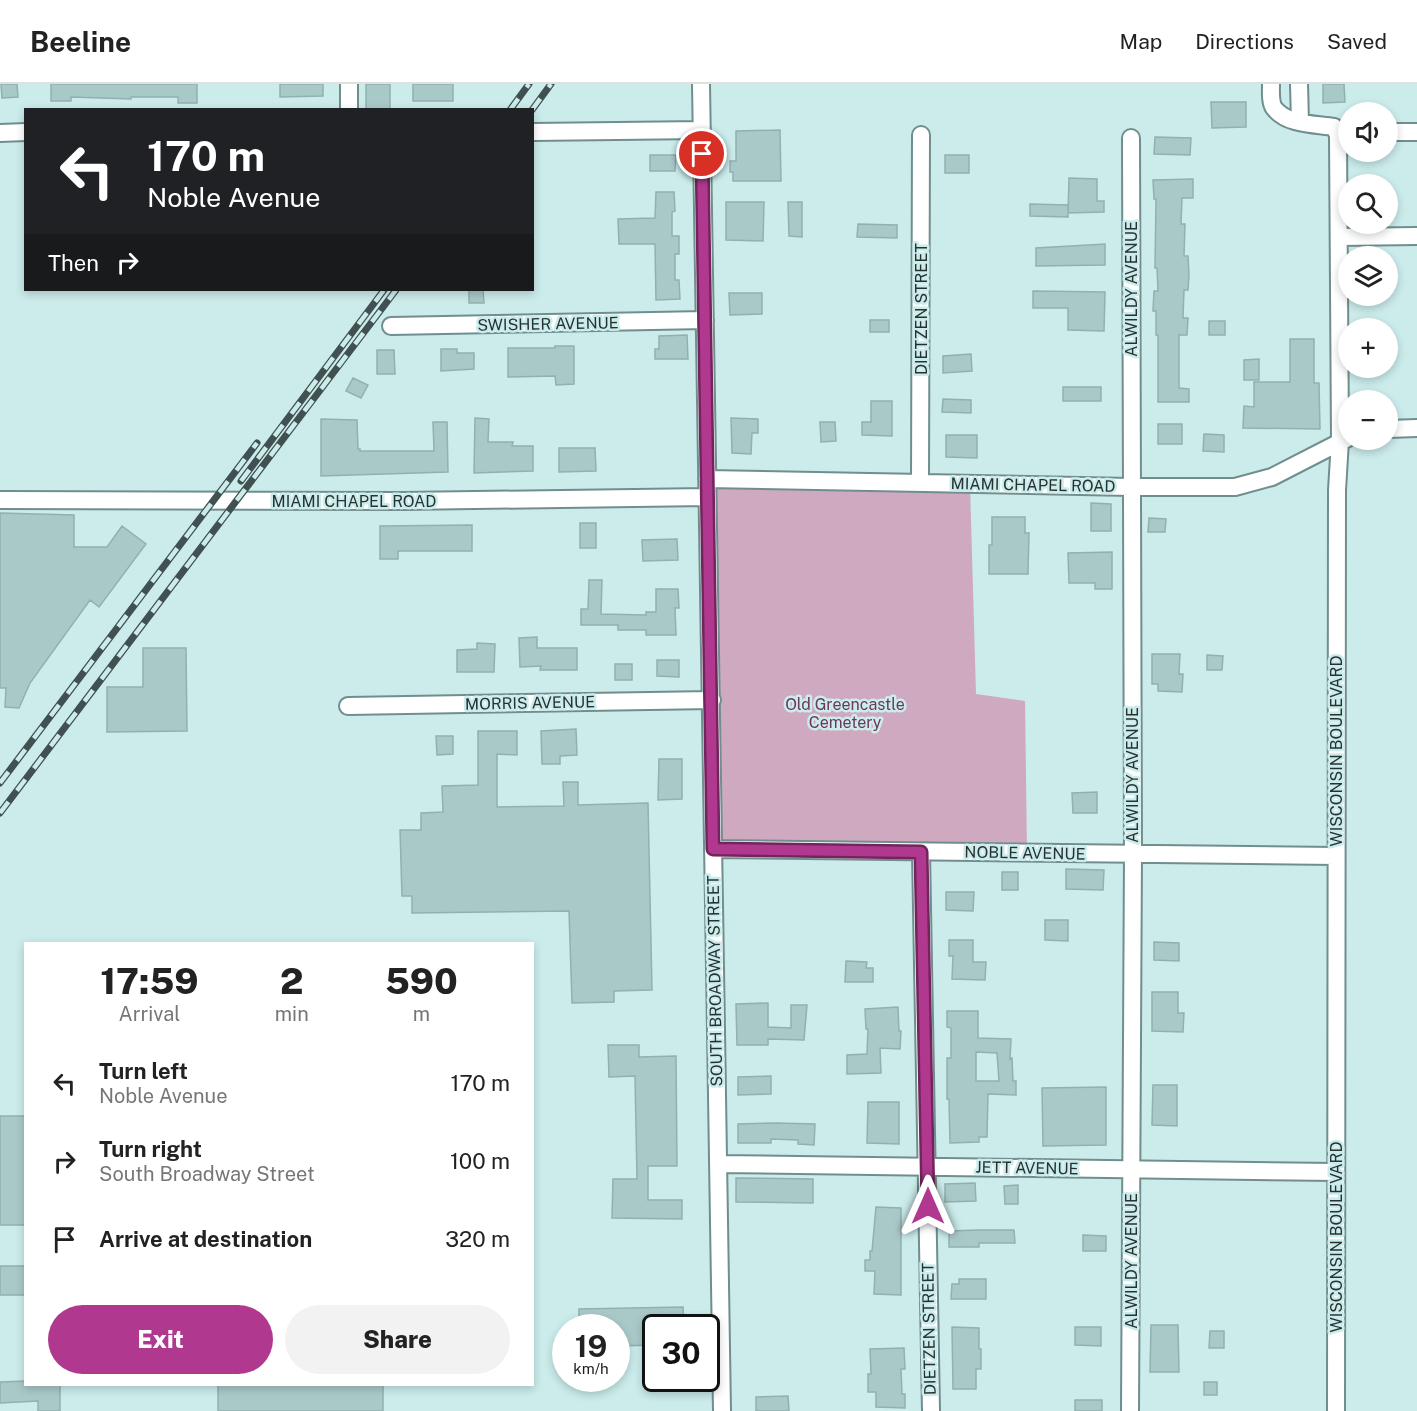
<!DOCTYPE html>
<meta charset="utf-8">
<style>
body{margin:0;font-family:"Public Sans",sans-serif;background:#f2f2f2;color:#222;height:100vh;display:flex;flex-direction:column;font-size:22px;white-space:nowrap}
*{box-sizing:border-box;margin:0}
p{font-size:20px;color:#767676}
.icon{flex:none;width:33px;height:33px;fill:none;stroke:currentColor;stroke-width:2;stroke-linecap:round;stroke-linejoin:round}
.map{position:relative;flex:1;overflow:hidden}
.sheet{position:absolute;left:24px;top:858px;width:510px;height:444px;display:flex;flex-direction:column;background:#fff;border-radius:0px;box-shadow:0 3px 9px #0003}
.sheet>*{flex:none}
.banner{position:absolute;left:24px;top:24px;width:510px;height:183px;border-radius:0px;box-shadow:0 3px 9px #0003;background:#202124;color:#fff;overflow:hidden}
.fabs{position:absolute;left:1338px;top:18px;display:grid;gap:12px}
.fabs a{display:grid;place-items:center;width:60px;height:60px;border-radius:50%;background:#fff;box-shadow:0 3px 9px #0003;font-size:30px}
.speed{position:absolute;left:552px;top:1230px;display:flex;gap:12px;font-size:30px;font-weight:700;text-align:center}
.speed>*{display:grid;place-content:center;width:78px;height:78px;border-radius:50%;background:#fff;box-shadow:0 3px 9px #0003;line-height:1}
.speed small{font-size:15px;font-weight:400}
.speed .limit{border:3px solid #111;border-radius:9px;background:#fff;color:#111}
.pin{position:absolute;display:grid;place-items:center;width:51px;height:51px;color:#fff;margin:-26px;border:3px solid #fff;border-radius:50%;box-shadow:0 2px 6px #0007}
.me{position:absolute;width:66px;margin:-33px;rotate:0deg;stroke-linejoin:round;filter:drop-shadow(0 0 4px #0008)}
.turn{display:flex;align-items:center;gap:21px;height:126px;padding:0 24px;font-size:27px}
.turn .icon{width:78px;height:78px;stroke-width:2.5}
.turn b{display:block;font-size:42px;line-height:51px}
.then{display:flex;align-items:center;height:57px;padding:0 24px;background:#0003;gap:12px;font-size:22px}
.eta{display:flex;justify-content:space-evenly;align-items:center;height:102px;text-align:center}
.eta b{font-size:36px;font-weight:800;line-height:42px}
.action{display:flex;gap:12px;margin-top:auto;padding:12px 24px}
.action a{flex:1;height:69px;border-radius:36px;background:#b0398f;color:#fff;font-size:24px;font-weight:800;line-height:69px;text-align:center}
.action a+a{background:#f2f2f2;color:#222}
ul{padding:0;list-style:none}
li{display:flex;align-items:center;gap:18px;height:78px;padding:0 24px}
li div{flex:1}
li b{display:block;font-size:22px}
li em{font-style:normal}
header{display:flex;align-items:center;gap:36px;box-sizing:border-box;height:84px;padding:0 30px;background:#fff;border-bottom:2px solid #e0e0e0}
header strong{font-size:28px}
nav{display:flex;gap:33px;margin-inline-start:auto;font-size:21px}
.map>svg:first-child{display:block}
.green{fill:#cea9c0}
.building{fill:#a9c9c8;stroke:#91b0b0;stroke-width:1.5;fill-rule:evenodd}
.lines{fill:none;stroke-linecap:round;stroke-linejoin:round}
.minor-casing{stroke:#708e8e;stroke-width:20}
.minor{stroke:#fff;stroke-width:16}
.rail-casing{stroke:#415050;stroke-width:7}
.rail{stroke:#cbeceb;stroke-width:4.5;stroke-dasharray:14;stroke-linecap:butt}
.route-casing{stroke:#72255d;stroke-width:15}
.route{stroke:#b0398f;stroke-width:10}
.labels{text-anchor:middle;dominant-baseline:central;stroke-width:5;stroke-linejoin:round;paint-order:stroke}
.street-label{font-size:16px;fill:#263232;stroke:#cbeceb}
.park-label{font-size:16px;fill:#6e375c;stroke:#cbeceb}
</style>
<header>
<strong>Beeline</strong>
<nav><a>Map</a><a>Directions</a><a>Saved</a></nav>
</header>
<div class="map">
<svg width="1417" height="1327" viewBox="0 0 1417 1327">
<rect width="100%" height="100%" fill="#cbeceb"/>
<path class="green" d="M707 395 970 400 976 610 1025 617 1027 769 713 765Z"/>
<path class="building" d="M1 0H17L18 13 2 14Z
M51 0H197V19H178V13H131V15L71 13V17H51Z
M280 0H323V12L280 13Z
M366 0H390V26H366Z
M413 0H453V17H413Z
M1323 0H1344L1345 18 1323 19Z
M1211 18H1246V43L1212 44Z
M780 46 781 97H733V88H730V77H736V47Z
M1155 53 1191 54 1190 71 1154 70Z
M650 71H676L675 87H650Z
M945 71H969V89H945Z
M1069 94 1097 95V117H1104V128L1068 129Z
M1193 95V114H1182L1181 140H1185L1184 172H1188L1189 191 1188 206H1184L1183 234H1188L1187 251H1179V304L1189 305V318H1158V251H1156V227H1153L1154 207H1158L1157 184H1155L1156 115H1154L1153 96Z
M656 108H674L675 127 672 128V152H679V170H675V196H679L680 215 656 216 655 160H619L618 135 655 134Z
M726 118H764L763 157 726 156Z
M788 118H802V153L789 152Z
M1030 120 1068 121V133L1030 132Z
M858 140 897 141V154L857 153Z
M1105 160V181L1036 182V164Z
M469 206H483L484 219H469Z
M1033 207 1105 208 1104 247 1068 246V224H1033Z
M729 209H762V230L730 231Z
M870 236H889V248H870Z
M1209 237H1225V251H1209Z
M687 251 688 275H655V265H659V252Z
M1290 255H1314V299H1319L1320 345 1243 344 1244 322 1254 323V298H1290Z
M555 262H574V300L556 301 555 292 508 293V264H555Z
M441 265H457V269H474V285L441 287Z
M377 266H394L395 290H377Z
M971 270 972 287 943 289V272Z
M1259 275V296H1244V276Z
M353 294 368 301 361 314 346 307Z
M1063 303H1101V317H1063Z
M943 315 971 316V329L942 328Z
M871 317H892V352L862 351V338H871Z
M475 334 489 335 488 358H513L512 362H533V387L474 389Z
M731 334 758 335V349H752L751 370 732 369Z
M321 335 357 336 358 365H360V367H434L433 338H447L448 388 321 392Z
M820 338H835L836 357 821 358Z
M1158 340H1182V360H1158Z
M1204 350 1224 351V368L1203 367Z
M946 351H977V374L946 373Z
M559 364H595L596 387 559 388Z
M1091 419 1111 420V447H1091Z
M0 429 74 431V463H107L122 442 146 460 99 523 90 516 30 599 19 624 5 623 6 604H0Z
M992 433H1025V449H1029L1028 490H989V461H992Z
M1149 434 1166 435 1165 448H1148Z
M580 439H596V464H580Z
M472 441V467H398V475H380V442Z
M677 455 678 476 643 477 642 456Z
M1112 468V505H1095V499H1069L1068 469Z
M589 496H602L601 530 646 531V528H656V505H678L679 524H675L676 551H646V546H618V541H581V525H588Z
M537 553V564H577V586H540L541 582 520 583 519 554Z
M477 559 495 560 494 588H457V566L477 565Z
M143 564H186L187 647 107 648V603H143Z
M1152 570H1180L1179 590H1183L1182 608 1158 607V600H1152Z
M1207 571 1223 572 1222 586H1207Z
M657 576H679V593L657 592Z
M615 580H632V596H615Z
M576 645 577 671 560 672V680H542L541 647Z
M478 647H517V671L497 670V723L564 722 563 698H578V721L648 719 652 906 614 907V918L572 919 569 827 412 829V812H402L400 746H421V729L443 728 442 702 478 701Z
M436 652H453V670L437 671Z
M659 675H682V715L658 716Z
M1097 708V729H1073L1072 709Z
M1066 785 1104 786 1103 806 1066 805Z
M1002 788H1018V806H1002Z
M946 808H974L973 827 946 826Z
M1045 836H1068V857L1045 856Z
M949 856H973V878H986L985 896 952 895 953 872H949Z
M1154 858 1179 859V877L1154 876Z
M846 877 867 878 866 884H873V898H845Z
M1152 908H1178V929H1184L1183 948 1152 947Z
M768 919V943L791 944V921H807L804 956 768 955V961H737L736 920Z
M898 923 899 947H901L900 965 880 964 881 989 847 990V971L867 970 868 945H866L865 925Z
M947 927H978V954L1011 955 1010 975 1012 974 1013 997H1016V1011L988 1010 987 1053H979V1058L950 1059 949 1015H947V974H951V944L947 943ZM976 968 997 969 999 997H976Z
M608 961H639V973L676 972 677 1082H648V1116H682V1135L612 1134 613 1095H637L635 992 609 993Z
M771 992V1010L738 1011V993Z
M1153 1001H1177V1042L1152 1041Z
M1106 1003V1061L1043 1062 1042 1004Z
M868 1018H899V1060L867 1059Z
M0 1032H26V1141H0Z
M776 1039 815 1040 814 1061 798 1060V1056L771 1055V1059H738V1040Z
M736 1094 813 1095V1119L736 1118Z
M975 1099 976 1117 945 1118V1100Z
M1018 1101V1120H1005L1004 1102Z
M876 1123 901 1124V1211L874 1210 875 1187H865V1176H870V1167H872Z
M979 1146H1014L1015 1159H979V1163H949V1147Z
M1083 1151 1106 1152V1167H1083Z
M0 1182H26V1211H0Z
M959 1195H986V1215H951L952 1200H959Z
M683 1223 684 1244H656V1261L616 1262V1244H579V1225Z
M1151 1241H1178L1179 1288H1150Z
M952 1243 979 1244V1265H981V1285H976V1305H953Z
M1075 1243H1101V1262L1075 1261Z
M1210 1247H1224V1264H1209Z
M904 1264 905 1285H901L902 1310H905V1324L876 1323V1308H868V1290H871L870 1265Z
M26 1297V1300H60V1327H38V1317L0 1319V1298Z
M1204 1298H1217V1311H1204Z
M218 1300H383V1327H218Z
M788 1312 789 1327H756V1313Z
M1075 1316H1102V1327H1075Z"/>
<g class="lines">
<defs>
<path id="minor" d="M349 0V26
M701 0 722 1327
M1271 0C1271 7 1270 18 1274 24 1287 41 1315 40 1334 43L1338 51 1340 357 1337 406 1336 1327
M1299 0 1300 38
M532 48 702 46
M1388 48H1417
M0 49 26 48
M1339 153 1417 152
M391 242 705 236
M1388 345 1417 344
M707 395 1131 403H1235L1272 393 1348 354
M920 398 921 51
M0 416 404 417 707 413
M348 622 712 616
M713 765 1336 772
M921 768 931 1327
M718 1080 1336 1088
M1130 1327 1133 770 1131 54"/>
</defs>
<use href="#minor" class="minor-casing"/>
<use href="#minor" class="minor"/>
<defs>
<path id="rail" d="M510 26 529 0
M532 26 551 0
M241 397 384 206
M0 699 257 359
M0 729 396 206"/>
</defs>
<use href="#rail" class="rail-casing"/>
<use href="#rail" class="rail"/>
</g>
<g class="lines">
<defs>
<path id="route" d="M702 70 713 765 921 768 928 1122"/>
</defs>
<use href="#route" class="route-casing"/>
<use href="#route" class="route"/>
</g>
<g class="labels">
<g class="street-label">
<text transform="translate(1131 205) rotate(-90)">ALWILDY AVENUE</text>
<text transform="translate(921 225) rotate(-90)">DIETZEN STREET</text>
<text transform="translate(548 240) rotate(-1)">SWISHER AVENUE</text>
<text transform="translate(1033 401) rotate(1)">MIAMI CHAPEL ROAD</text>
<text x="354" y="417">MIAMI CHAPEL ROAD</text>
<text transform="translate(530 619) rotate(-1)">MORRIS AVENUE</text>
<text transform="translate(1336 667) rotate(-90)">WISCONSIN BOULEVARD</text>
<text transform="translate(1132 691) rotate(-90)">ALWILDY AVENUE</text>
<text transform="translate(1025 769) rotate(1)">NOBLE AVENUE</text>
<text transform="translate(715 897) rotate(-91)">SOUTH BROADWAY STREET</text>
<text transform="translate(1027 1084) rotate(1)">JETT AVENUE</text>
<text transform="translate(1336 1153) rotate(-90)">WISCONSIN BOULEVARD</text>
<text transform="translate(1131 1177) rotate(-90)">ALWILDY AVENUE</text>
<text transform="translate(929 1245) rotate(-91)">DIETZEN STREET</text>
</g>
<g class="park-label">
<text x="845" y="620">Old Greencastle<tspan x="845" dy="18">Cemetery</tspan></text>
</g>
</g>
</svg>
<div class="fabs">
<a><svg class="icon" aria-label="sound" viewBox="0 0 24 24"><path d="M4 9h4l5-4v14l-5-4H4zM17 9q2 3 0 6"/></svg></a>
<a><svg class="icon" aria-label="search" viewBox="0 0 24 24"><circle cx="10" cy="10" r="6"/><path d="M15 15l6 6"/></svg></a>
<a><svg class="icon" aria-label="layers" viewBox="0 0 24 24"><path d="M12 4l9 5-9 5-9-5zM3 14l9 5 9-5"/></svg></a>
<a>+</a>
<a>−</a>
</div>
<div class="speed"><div>19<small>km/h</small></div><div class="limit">30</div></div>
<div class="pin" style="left:702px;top:70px;background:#d93025"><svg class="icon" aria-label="arrive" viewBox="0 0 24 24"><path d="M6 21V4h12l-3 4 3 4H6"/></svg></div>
<svg class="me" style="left:928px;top:1122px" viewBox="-20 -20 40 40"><path d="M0-17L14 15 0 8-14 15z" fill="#b0398f" stroke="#fff" stroke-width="4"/></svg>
<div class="banner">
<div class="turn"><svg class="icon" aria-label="left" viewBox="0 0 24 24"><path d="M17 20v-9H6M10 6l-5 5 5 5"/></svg><div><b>170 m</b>Noble Avenue</div></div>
<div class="then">Then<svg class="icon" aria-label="right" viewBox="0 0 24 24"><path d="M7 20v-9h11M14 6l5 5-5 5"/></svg></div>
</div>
<section class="sheet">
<div class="eta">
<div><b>17:59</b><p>Arrival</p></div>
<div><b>2</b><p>min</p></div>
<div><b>590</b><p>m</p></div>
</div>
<ul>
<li><svg class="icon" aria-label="left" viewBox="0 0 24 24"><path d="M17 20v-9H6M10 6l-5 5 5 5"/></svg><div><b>Turn left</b><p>Noble Avenue</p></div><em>170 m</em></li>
<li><svg class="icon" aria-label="right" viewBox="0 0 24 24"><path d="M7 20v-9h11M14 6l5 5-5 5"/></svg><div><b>Turn right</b><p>South Broadway Street</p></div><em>100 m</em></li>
<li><svg class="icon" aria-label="arrive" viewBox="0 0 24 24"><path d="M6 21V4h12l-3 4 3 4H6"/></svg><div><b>Arrive at destination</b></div><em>320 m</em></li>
</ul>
<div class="action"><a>Exit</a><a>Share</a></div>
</section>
</div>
